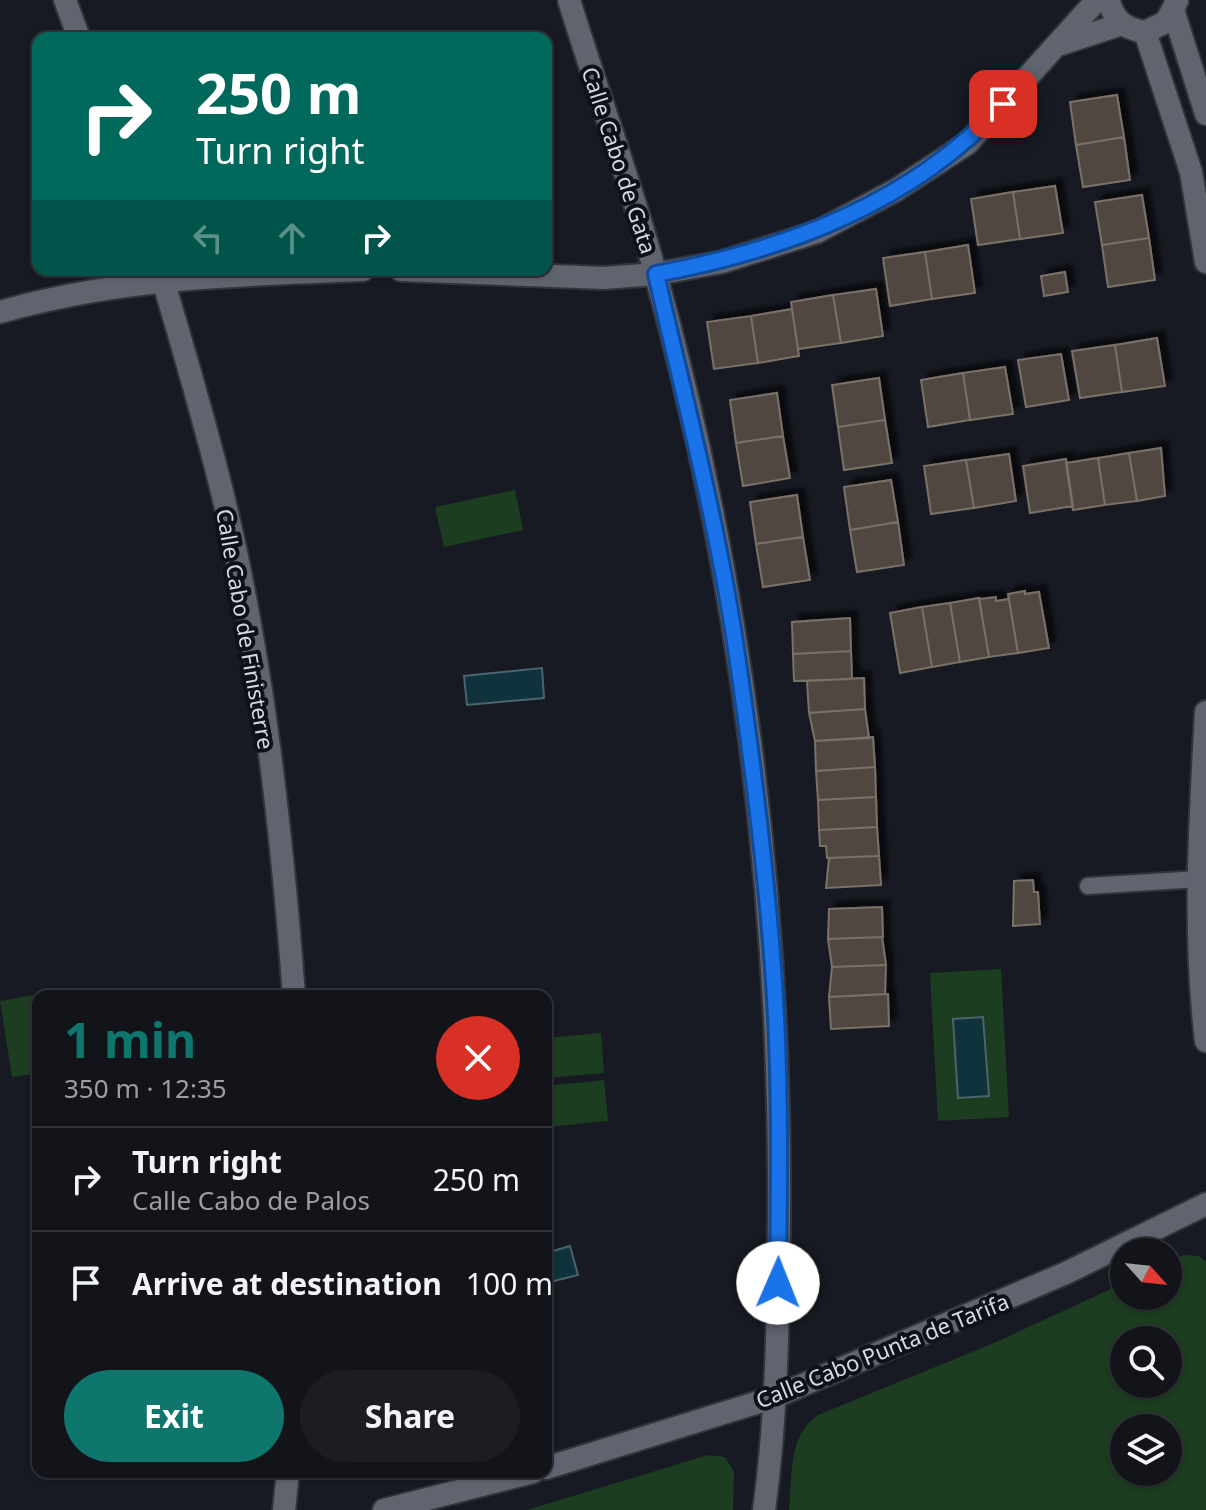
<!DOCTYPE html>
<meta charset="utf-8">
<style>
body{margin:0;font-family:"Noto Sans",sans-serif;background:#1b1d23;color:#f1f3f6;height:100vh;display:flex;flex-direction:column;font-size:30px;white-space:nowrap}
*{box-sizing:border-box;margin:0}
p{font-size:26px;color:#9c9ea2}
.icon{flex:none;width:44px;height:44px;fill:none;stroke:currentColor;stroke-width:2;stroke-linecap:round;stroke-linejoin:round}
.map{position:relative;flex:1;overflow:hidden}
.sheet{position:absolute;left:32px;top:990px;width:520px;height:488px;display:flex;flex-direction:column;background:#12141a;border-radius:16px;box-shadow:0 2px 6px #0004,0 0 0 2px #313339}
.sheet>*{flex:none}
.hud{position:absolute;left:32px;top:32px;width:520px;height:244px;border-radius:16px;box-shadow:0 2px 6px #0004,0 0 0 2px #313339;background:#00695c;color:#fff;overflow:hidden}
.needle{width:52px;rotate:117deg}
.tools{position:absolute;left:1110px;top:1238px;display:grid;gap:16px}
.tools a{display:grid;place-items:center;width:72px;height:72px;border-radius:50%;background:#12141a;box-shadow:0 2px 6px #0004,0 0 0 2px #313339;font-size:40px}
.pin{position:absolute;display:grid;place-items:center;width:68px;height:68px;color:#fff;margin:-34px;border-radius:16px;box-shadow:0 4px 12px #0006}
.me{position:absolute;width:88px;margin:-44px;rotate:1deg;stroke-linejoin:round;filter:drop-shadow(0 0 6px #0008)}
.turn{display:flex;align-items:center;gap:28px;height:168px;padding:0 32px;font-size:36px}
.turn .icon{width:104px;height:104px;stroke-width:2.5}
.turn b{display:block;font-size:56px;line-height:68px}
.lanes{display:flex;align-items:center;height:76px;padding:0 32px;background:#0003;justify-content:center;gap:40px;direction:ltr}
.lanes .off{opacity:.35}
.round{display:grid;place-items:center;flex:none;width:84px;height:84px;border-radius:42px;background:#1b1d23}
.headline{display:flex;align-items:center;justify-content:space-between;height:136px;padding:0 32px}
h1{font-size:48px;font-weight:700;line-height:60px;color:#0f766e}
.action{display:flex;gap:16px;margin-top:auto;padding:16px 32px}
.action a{flex:1;height:92px;border-radius:48px;background:#0f766e;color:#fff;font-size:32px;font-weight:700;line-height:92px;text-align:center}
.action a+a{background:#1b1d23;color:#f1f3f6}
ul{padding:0;list-style:none}
li{display:flex;align-items:center;gap:24px;height:104px;padding:0 32px;border-top:2px solid #313339}
li div{flex:1}
li b{display:block;font-size:30px}
li em{font-style:normal}
.map>svg:first-child{display:block}
.green{fill:#1c3d1f;fill-rule:evenodd}
.water{fill:#10323d;stroke:#4b646e;stroke-width:2}
.building{fill:#4f473f;stroke:#7b7169;stroke-width:2;filter:url(#shadow)}
.lines{fill:none;stroke-linecap:round;stroke-linejoin:round}
.service-casing{stroke:#32343a;stroke-width:20}
.minor-casing{stroke:#32343a;stroke-width:26}
.service{stroke:#60646f;stroke-width:16}
.minor{stroke:#60646f;stroke-width:22}
.route-casing{stroke:#114b97;stroke-width:20}
.route{stroke:#1a73e8;stroke-width:14}
.labels{text-anchor:middle;dominant-baseline:central;stroke-width:8;stroke-linejoin:round;paint-order:stroke}
.street-label{font-size:22px;fill:#d6d9df;stroke:#0f111a}
</style>
<div class="map">
<svg width="1206" height="1510" viewBox="0 0 1206 1510">
<defs>
<filter id="shadow"><feDropShadow dx="7" dy="-7" stdDeviation="2" flood-color="#0009"/></filter>
</defs>
<rect width="100%" height="100%" fill="#181a23"/>
<path class="green" d="M515 490 523 530 444 547 435 507Z
M1001 969 1009 1117 938 1121 930 973Z
M40 994 38 1073 12 1077 0 1001Z
M601 1033 604 1073 546 1078V1038Z
M604 1080 608 1121 546 1127V1086Z
M1184 1255 1199 1256 1206 1262V1510H789C793 1476 787 1436 818 1415L994 1343 1124 1283V1296H1168V1263ZM1124 1340H1168V1384H1124ZM1124 1428H1168V1472H1124Z
M708 1455 725 1457 734 1472 733 1510H527Z"/>
<path class="water" d="M542 668 544 698 467 705 464 676Z
M983 1017 989 1096 958 1098 953 1019Z
M570 1246 578 1275 546 1283V1253Z"/>
<path class="building" d="M1117 95 1124 137 1076 145 1070 102Z
M1124 137 1130 180 1083 187 1076 145Z
M1055 186 1063 233 1020 239 1013 192Z
M1013 192 1020 239 978 245 971 199Z
M1142 195 1149 238 1102 245 1095 202Z
M1149 238 1155 280 1108 287 1102 245Z
M968 245 975 293 932 299 925 252Z
M925 252 932 299 890 306 883 258Z
M1065 272 1068 292 1044 296 1041 276Z
M876 289 883 336 841 343 833 295Z
M833 295 841 343 798 349 791 302Z
M792 309 799 356 758 363 751 316Z
M751 316 758 363 714 369 707 322Z
M1157 338 1165 386 1122 392 1115 345Z
M1115 345 1122 392 1080 398 1072 351Z
M1061 354 1069 400 1026 407 1018 360Z
M1005 367 1013 414 970 420 963 373Z
M963 373 970 420 928 427 921 380Z
M879 378 885 420 838 427 832 385Z
M777 393 783 436 736 443 730 400Z
M885 420 892 463 844 470 838 427Z
M783 436 790 478 743 486 736 443Z
M1161 448 1165 496 1137 501 1129 453Z
M1129 453 1137 501 1105 505 1098 458Z
M1009 454 1016 501 974 508 966 460Z
M1098 458 1105 505 1073 510 1066 463Z
M1066 459 1073 506 1030 513 1023 466Z
M966 460 974 508 931 514 924 466Z
M891 480 898 522 850 530 844 487Z
M797 495 803 537 756 544 750 502Z
M898 522 904 565 857 572 850 530Z
M803 537 810 580 763 587 756 544Z
M1025 591V594L1039 592 1049 648 1018 653 1008 594Z
M996 597V601L1009 599 1018 653 989 657 979 599Z
M979 598 989 657 960 662 950 603Z
M950 603 960 662 932 667 922 607Z
M922 607 932 667 900 673 890 613Z
M850 618 851 651 793 654 792 622Z
M851 651 852 679 794 681 793 654Z
M864 678 865 709 809 713 807 681Z
M865 709 869 738 815 741 809 713Z
M873 737 875 767 816 771 815 741Z
M875 767 876 797 818 800 816 771Z
M876 797 877 827 819 830 818 800Z
M877 827 879 856 827 858 826 846H820L819 830Z
M879 856 881 885 826 888 829 858Z
M1033 880 1034 892H1038L1040 924 1013 926 1014 881Z
M882 907 883 937 828 939 829 909Z
M882 937 886 965 832 967 828 939Z
M886 965 885 994 829 997 832 967Z
M888 994 889 1026 831 1029 829 997Z"/>
<g class="lines">
<defs>
<path id="service" d="M1088 886 1199 879"/>
<path id="minor" d="M65 0 79 38
M569 0C597 91 630 180 655 272 741 581 782 905 779 1225 778 1319 777 1417 764 1510
M1109 0C1113 20 1125 29 1145 32L1166 22 1177 1
M1174 13 1206 114
M1145 32 1191 172 1206 262
M1061 44 1122 24
M160 270C183 347 206 425 225 504 263 662 282 834 294 996
M401 270 604 278 656 274 722 262 817 232 896 190 968 143 1097 0
M0 312C123 277 236 275 363 270
M1206 712C1200 821 1193 932 1206 1041
M546 1468 772 1398 1066 1273 1206 1204
M284 1510 288 1472
M384 1510 533 1472"/>
</defs>
<use href="#service" class="service-casing"/>
<use href="#minor" class="minor-casing"/>
<use href="#service" class="service"/>
<use href="#minor" class="minor"/>
</g>
<g class="lines">
<defs>
<path id="route" d="M778 1283C779 1178 781 1072 773 968 765 859 751 750 735 642 716 518 684 396 656 274 785 250 913 203 1003 104"/>
</defs>
<use href="#route" class="route-casing"/>
<use href="#route" class="route"/>
</g>
<g class="labels">
<g class="street-label">
<text transform="translate(620 160) rotate(72)">Calle Cabo de Gata</text>
<text transform="translate(246 629) rotate(80)">Calle Cabo de Finisterre</text>
<text transform="translate(882 1350) rotate(-22)">Calle Cabo Punta de Tarifa</text>
</g>
</g>
</svg>
<div class="tools">
<a><svg class="needle" viewBox="-14 -14 28 28"><path d="M0-13l5 13h-10z" fill="#e53935"/><path d="M0 13l5-13h-10z" fill="#9c9ea2"/></svg></a>
<a><svg class="icon" aria-label="search" viewBox="0 0 24 24"><circle cx="10" cy="10" r="6"/><path d="M15 15l6 6"/></svg></a>
<a><svg class="icon" aria-label="layers" viewBox="0 0 24 24"><path d="M12 4l9 5-9 5-9-5zM3 14l9 5 9-5"/></svg></a>
</div>
<div class="pin" style="left:1003px;top:104px;background:#d93025"><svg class="icon" aria-label="arrive" viewBox="0 0 24 24"><path d="M6 21V4h12l-3 4 3 4H6"/></svg></div>
<svg class="me" style="left:778px;top:1283px" viewBox="-20 -20 40 40"><circle r="19" fill="#fff"/><path d="M0-13L10 11 0 6-10 11z" fill="#1a73e8"/></svg>
<div class="hud">
<div class="turn"><svg class="icon" aria-label="right" viewBox="0 0 24 24"><path d="M7 20v-9h11M14 6l5 5-5 5"/></svg><div><b>250 m</b>Turn right</div></div>
<div class="lanes"><svg class="icon off" aria-label="left" viewBox="0 0 24 24"><path d="M17 20v-9H6M10 6l-5 5 5 5"/></svg><svg class="icon off" aria-label="ahead" viewBox="0 0 24 24"><path d="M12 20V5M6 11l6-6 6 6"/></svg><svg class="icon" aria-label="right" viewBox="0 0 24 24"><path d="M7 20v-9h11M14 6l5 5-5 5"/></svg></div>
</div>
<section class="sheet">
<div class="headline"><div><h1>1 min</h1><p>350 m · 12:35</p></div><a class="round" style="background:#d93025;color:#fff"><svg class="icon" aria-label="close" viewBox="0 0 24 24"><path d="M6 6l12 12M18 6L6 18"/></svg></a></div>
<ul>
<li><svg class="icon" aria-label="right" viewBox="0 0 24 24"><path d="M7 20v-9h11M14 6l5 5-5 5"/></svg><div><b>Turn right</b><p>Calle Cabo de Palos</p></div><em>250 m</em></li>
<li><svg class="icon" aria-label="arrive" viewBox="0 0 24 24"><path d="M6 21V4h12l-3 4 3 4H6"/></svg><div><b>Arrive at destination</b></div><em>100 m</em></li>
</ul>
<div class="action"><a>Exit</a><a>Share</a></div>
</section>
</div>
